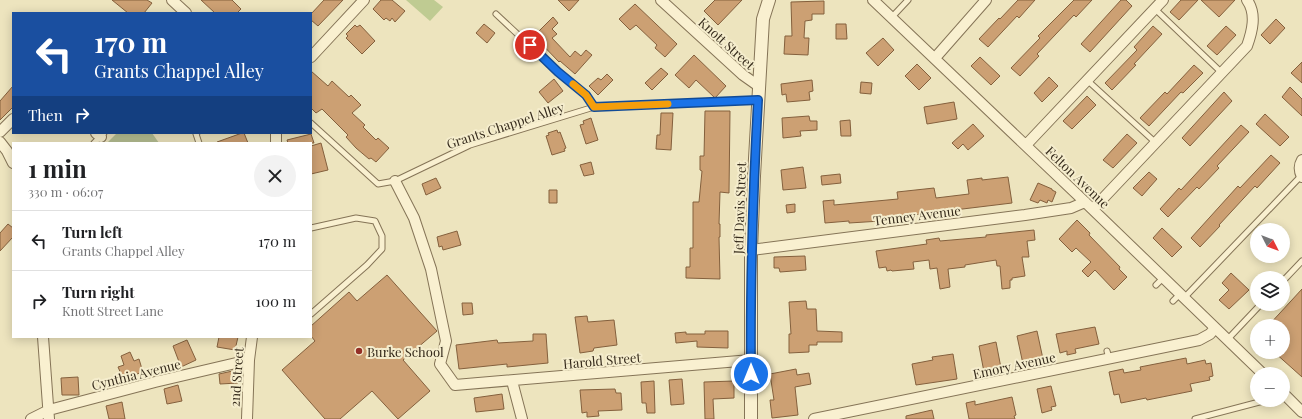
<!DOCTYPE html>
<meta charset="utf-8">
<style>
body{margin:0;font-family:"Playfair Display",serif;background:#f2f2f2;color:#202124;height:100vh;display:flex;flex-direction:column;font-size:15px;white-space:nowrap}
*{box-sizing:border-box;margin:0}
p{font-size:13px;color:#757577}
.icon{flex:none;width:22px;height:22px;fill:none;stroke:currentColor;stroke-width:2;stroke-linecap:round;stroke-linejoin:round}
.map{position:relative;flex:1;overflow:hidden}
.sheet{position:absolute;left:12px;top:142px;width:300px;height:196px;display:flex;flex-direction:column;background:#fff;border-radius:0px;box-shadow:0 2px 10px #0003}
.sheet>*{flex:none}
.hud{position:absolute;left:12px;top:12px;width:300px;height:122px;border-radius:0px;box-shadow:0 2px 10px #0003;background:#1a4fa0;color:#fff;overflow:hidden}
.needle{width:26px;rotate:132deg}
.controls{position:absolute;left:1250px;top:223px;display:grid;gap:8px}
.controls a{display:grid;place-items:center;width:40px;height:40px;border-radius:50%;background:#fff;box-shadow:0 2px 10px #0003;font-size:20px}
.pin{position:absolute;display:grid;place-items:center;width:34px;height:34px;color:#fff;margin:-17px;border:2px solid #fff;border-radius:50%;box-shadow:0 1px 4px #0007}
.me{position:absolute;width:44px;margin:-22px;rotate:0deg;stroke-linejoin:round;filter:drop-shadow(0 0 3px #0008)}
.turn{display:flex;align-items:center;gap:14px;height:84px;padding:0 16px;font-size:18px}
.turn .icon{width:52px;height:52px;stroke-width:2.5}
.turn b{display:block;font-size:28px;line-height:34px}
.then{display:flex;align-items:center;height:38px;padding:0 16px;background:#0003;gap:8px;font-size:15px}
.round{display:grid;place-items:center;flex:none;width:42px;height:42px;border-radius:21px;background:#f2f2f2}
.summary{display:flex;align-items:center;justify-content:space-between;height:68px;padding:0 16px}
h1{font-size:24px;font-weight:700;line-height:30px}
ul{padding:0;list-style:none}
li{display:flex;align-items:center;gap:12px;height:60px;padding:0 16px;border-top:1px solid #e0e0e0}
li div{flex:1}
li b{display:block;font-size:15px}
li em{font-style:normal}
.map>svg:first-child{display:block}
.green{fill:#bfcb92}
.cemetery{fill:#b6bf92}
.building{fill:#cca073;stroke:#84603d}
.lines{fill:none;stroke-linecap:round;stroke-linejoin:round}
.service-casing{stroke:#857457;stroke-width:7}
.minor-casing{stroke:#857457;stroke-width:12}
.tertiary-casing{stroke:#857457;stroke-width:14}
.service{stroke:#f9f0d0;stroke-width:5}
.minor{stroke:#f9f0d0;stroke-width:10}
.tertiary{stroke:#f9f0d0;stroke-width:12}
.route-casing{stroke:#114b97;stroke-width:10}
.route{stroke:#1a73e8;stroke-width:7}
.slow{stroke:#f59e0b;stroke-width:7}
.poi-dot{fill:#943027;stroke:#f5edcd;stroke-width:1.5}
.labels{text-anchor:middle;dominant-baseline:central;stroke-width:4;stroke-linejoin:round;paint-order:stroke}
.street-label{font-size:13px;fill:#352a1b;stroke:#f5edcd}
.poi-label{font-size:13px;fill:#352a1b;stroke:#f5edcd;text-anchor:start}
</style>
<div class="map">
<svg width="1302" height="419" viewBox="0 0 1302 419">
<rect width="100%" height="100%" fill="#ede4be"/>
<path class="green" d="M406 0H434L443 7 430 21Z"/>
<path class="cemetery" d="M117 133H152L159 143H107Z"/>
<path class="building" d="M112 0H147L152 3 144 13H128Z
M201 0H232L241 9 237 13H215Z
M324 0H343L318 26 311 20V14Z
M381 0H392L405 11 395 22 392 18 390 21 386 18 384 20 373 9Z
M558 0H579L569 11Z
M715 0H742L718 25 704 11Z
M1018 0H1035L1019 18 1017 16 988 47 979 39 999 18 1000 19Z
M1074 0H1092L1076 17 1074 15 1037 54 1039 56 1020 76 1011 68 1040 38 1038 36Z
M1121 0H1126L1132 6 1090 52 1081 44Z
M1181 0H1198L1179 20 1170 12Z
M1201 0H1235L1219 17Z
M824 1V14H812V20L805 21 804 38H809L808 55 784 54 785 36H792L791 2Z
M635 4 677 44 665 57 655 48 657 45 636 25 630 30 619 19Z
M553 17 558 23 552 29 557 34 552 38 570 57 575 51 581 56 586 50 592 55 575 74 560 61 559 62 534 36Z
M1276 19 1285 28 1270 44 1261 35Z
M484 24 495 33 487 43 476 33Z
M836 24H846L847 39H836Z
M355 25 357 27 360 25 375 41 362 54 346 38 348 36 346 34Z
M1153 26 1162 34 1134 64 1136 65 1112 90 1105 83 1137 50 1134 47Z
M1226 26 1236 35 1217 55 1207 46Z
M883 38 894 50 878 66 866 53Z
M694 55 726 86 715 98 696 80 689 88 675 75Z
M980 57 1000 76 991 85 971 66Z
M1302 62V83L1291 73Z
M917 64 931 78 919 90 905 76Z
M1194 65 1203 73 1183 93 1181 92 1149 126 1140 118 1165 92 1167 94Z
M661 68 668 74 652 90 645 83Z
M311 71 328 86 332 81 349 97 351 95 361 105 352 113 365 125 363 127 376 140 378 138 389 148 376 162 371 158 369 159 356 148 346 137 348 135 322 109 316 113 311 108Z
M607 74 613 80 598 95 589 86 598 78 601 80Z
M1049 77 1058 86 1042 102 1034 93Z
M554 79 563 91 548 103 539 92Z
M812 80 813 91 809 92 810 100 787 102 786 94 782 95 781 84Z
M861 82 872 83 871 94 860 93Z
M13 86V107L0 120V101Z
M1290 87 1302 99V116L1282 97Z
M1224 92 1232 101 1190 146 1182 138Z
M1087 96 1096 105 1072 129 1063 121Z
M954 102 957 119 927 124 924 107Z
M705 111H730L729 193 720 192 719 224H720V237H719L720 279 686 278V267H690V248H693V202H699L702 171 700 170V156H704Z
M661 113H673L671 150 656 149 657 135H660Z
M1265 114 1289 137 1280 146 1256 124Z
M809 116 810 121H817V130L800 131 801 136 783 138 782 118Z
M591 118 598 140 586 144 580 125 584 124 583 121Z
M850 120 851 136H841L840 121Z
M973 124 984 136 968 150 963 144 958 149 952 143Z
M1241 125 1249 132 1217 166 1219 168 1199 189 1197 187 1168 217 1160 209 1179 188 1181 190Z
M557 130 558 133 560 132 566 148 564 149 565 151 552 155 546 136 549 135 548 133Z
M242 133H244L248 143H217V142Z
M311 134 314 143H288L287 140Z
M1127 134 1137 143 1113 168 1103 160Z
M321 143 328 170 311 174V146Z
M1271 155 1280 163 1257 188 1255 186 1219 225 1220 226 1200 247 1191 238 1238 186 1240 188Z
M591 162 594 174 584 176 580 165Z
M803 167 806 188 783 190 781 170Z
M1149 172 1157 179 1142 196 1133 188Z
M840 174 841 183 822 185 821 176Z
M1008 177 1012 203 913 215V219L849 223V221L825 223 823 201 834 200V205L898 199 897 192 934 188 936 198 969 194 967 180 982 178V180Z
M436 178 441 188 426 195 422 184Z
M1038 183 1052 189V190L1056 192 1052 202 1048 200 1047 203 1040 200 1038 203 1030 200Z
M549 190H557V203H549Z
M795 204V212L787 213 786 205Z
M1077 220 1090 233 1089 235 1120 267 1119 269 1127 277 1114 290 1095 270 1088 277 1082 271 1091 262 1076 248 1072 252 1059 239Z
M8 224 13 228V237L0 251V233Z
M1162 228 1182 247 1172 257 1153 238Z
M1034 230 1035 240 1027 241 1029 257H1022L1025 276 1012 278V280H1010V288L1002 289 1000 266H997L996 260 965 265V267L948 269 950 287 940 289 937 268 930 269 929 260 913 262 914 269 892 271 891 270 887 271 886 267 879 268 876 251 927 244 926 240 939 238 940 241 986 237V235Z
M457 231 461 245 443 250 442 246 439 247 437 237Z
M805 256 806 270 780 272 779 268H774V257Z
M1231 273 1249 290 1229 309 1219 300 1229 290 1222 283Z
M387 275 437 331 403 360 430 391 398 419 372 391 340 419H325L282 370 315 341 311 336V326L349 292 357 301Z
M1302 289V377L1274 352H1283V326H1268Z
M806 301 807 309H816L817 331 842 332V342H817V345H809V352L789 353V334H791L789 302Z
M462 303H472L473 314 463 315Z
M587 316 588 322 614 320 617 345 594 348 593 351 580 353 575 317Z
M1095 327 1099 344 1075 349 1076 353 1067 355V351L1060 353 1056 334Z
M705 331H728V348L697 347V341L676 343 675 333 686 332V334H705Z
M1037 331 1043 359 1023 364 1017 336Z
M533 334H546L548 363 507 367V364L459 369 456 345 497 340 498 343 533 341Z
M219 337H238L235 350 217 347Z
M187 340 196 360 181 367 173 346Z
M996 342 1001 368 984 372 979 346Z
M130 352 134 361 139 359 142 369H141L142 372 130 377 129 374 122 376 118 367 124 365 121 356Z
M953 354 957 379 916 385 912 364 933 360 932 357Z
M1186 358 1187 364 1205 360 1206 364 1211 363 1213 376 1209 377 1210 380 1190 384 1192 391 1147 400 1146 398 1121 403 1119 394 1114 395 1109 372 1123 369 1124 373 1141 370 1140 367Z
M796 369 797 375 809 373 811 384 795 387 798 415 772 418 770 400H774L770 374Z
M237 370 238 383 220 384 219 374Z
M78 377 79 395H62L61 378Z
M682 379 684 404 671 405 669 380Z
M654 381 655 413H647L646 403H642L641 382Z
M734 381V398L713 399 714 419H705L704 382Z
M178 385 182 401 167 404 164 389Z
M1051 386 1056 406 1051 407 1052 410 1042 413 1037 389Z
M615 389 616 393H621L622 410 598 411 599 416 587 417V412L582 413 580 390Z
M502 394 504 409 476 412 474 398Z
M1012 397 1016 415 1014 416 1015 419H969L966 403 975 401V405Z
M122 402 125 419H109L106 406Z
M932 410 934 419H906V416Z"/>
<g class="lines">
<defs>
<path id="service" d="M1154 8 1222 73
M496 14 558 72 586 95 594 107
M892 17 908 0
M1087 80 1156 143
M311 123 378 184 395 181 470 145 594 107 758 100
M197 133 196 134 199 143
M94 143 104 133
M311 228 356 218 375 221 382 236V249L367 265 311 314
M1283 281 1302 261
M1156 285 1163 278
M1184 298 1301 176
M1173 301 1180 294
M1227 340 1261 304
M1107 351 1109 358
M1195 419 1267 400"/>
<path id="minor" d="M172 0 186 13
M661 0 743 75 760 87
M873 0 1085 202 1263 374
M311 57 364 0
M935 58 986 0
M0 132 13 119
M96 133 101 137
M0 142 7 151 13 163
M276 143V133
M1026 145 1163 0
M1302 160C1299 165 1299 171 1302 177
M395 181 414 218 431 269 446 341 440 364 455 385 751 360
M1093 209 1247 46C1252 32 1257 14 1247 0
M751 250 1025 215 1071 208 1085 202
M43 337 49 419
M512 381 522 419
M1283 393 1302 412
M31 419 49 410 155 382 249 360
M247 419 249 360 252 337
M814 419 1199 340 1210 334 1215 328"/>
<path id="tertiary" d="M751 419V250L754 176 763 19 769 0"/>
</defs>
<use href="#service" class="service-casing"/>
<use href="#minor" class="minor-casing"/>
<use href="#tertiary" class="tertiary-casing"/>
<use href="#service" class="service"/>
<use href="#minor" class="minor"/>
<use href="#tertiary" class="tertiary"/>
</g>
<g class="lines">
<defs>
<path id="route" d="M530 45 558 72 586 95 594 107 758 100C753 192 750 283 751 374"/>
</defs>
<use href="#route" class="route-casing"/>
<use href="#route" class="route"/>
<path class="slow" d="M573 84 586 95 594 107 668 104"/>
</g>
<circle class="poi-dot" cx="359" cy="351" r="4"/>
<g class="labels">
<g class="street-label">
<text transform="translate(727 43) rotate(42)">Knott Street</text>
<text transform="translate(505 125) rotate(-18)">Grants Chappel Alley</text>
<text transform="translate(1078 177) rotate(44)">Felton Avenue</text>
<text transform="translate(739 208) rotate(-88)">Jeff Davis Street</text>
<text transform="translate(917 215) rotate(-7)">Tenney Avenue</text>
<text transform="translate(602 360) rotate(-5)">Harold Street</text>
<text transform="translate(1014 365) rotate(-12)">Emory Avenue</text>
<text transform="translate(136 374) rotate(-14)">Cynthia Avenue</text>
<text transform="translate(236 377) rotate(-86)">2nd Street</text>
</g>
<g class="poi-label">
<text x="367" y="351">Burke School</text>
</g>
</g>
</svg>
<div class="controls">
<a><svg class="needle" viewBox="-14 -14 28 28"><path d="M0-13l5 13h-10z" fill="#e53935"/><path d="M0 13l5-13h-10z" fill="#757577"/></svg></a>
<a><svg class="icon" aria-label="layers" viewBox="0 0 24 24"><path d="M12 4l9 5-9 5-9-5zM3 14l9 5 9-5"/></svg></a>
<a>+</a>
<a>−</a>
</div>
<div class="pin" style="left:530px;top:45px;background:#d93025"><svg class="icon" aria-label="arrive" viewBox="0 0 24 24"><path d="M6 21V4h12l-3 4 3 4H6"/></svg></div>
<svg class="me" style="left:751px;top:374px" viewBox="-20 -20 40 40"><circle r="17" fill="#1a73e8" stroke="#fff" stroke-width="3"/><path d="M0-11L8 9 0 5-8 9z" fill="#fff"/></svg>
<div class="hud">
<div class="turn"><svg class="icon" aria-label="left" viewBox="0 0 24 24"><path d="M17 20v-9H6M10 6l-5 5 5 5"/></svg><div><b>170 m</b>Grants Chappel Alley</div></div>
<div class="then">Then<svg class="icon" aria-label="right" viewBox="0 0 24 24"><path d="M7 20v-9h11M14 6l5 5-5 5"/></svg></div>
</div>
<section class="sheet">
<div class="summary"><div><h1>1 min</h1><p>330 m · 06:07</p></div><a class="round"><svg class="icon" aria-label="close" viewBox="0 0 24 24"><path d="M6 6l12 12M18 6L6 18"/></svg></a></div>
<ul>
<li><svg class="icon" aria-label="left" viewBox="0 0 24 24"><path d="M17 20v-9H6M10 6l-5 5 5 5"/></svg><div><b>Turn left</b><p>Grants Chappel Alley</p></div><em>170 m</em></li>
<li><svg class="icon" aria-label="right" viewBox="0 0 24 24"><path d="M7 20v-9h11M14 6l5 5-5 5"/></svg><div><b>Turn right</b><p>Knott Street Lane</p></div><em>100 m</em></li>
</ul>
</section>
</div>
